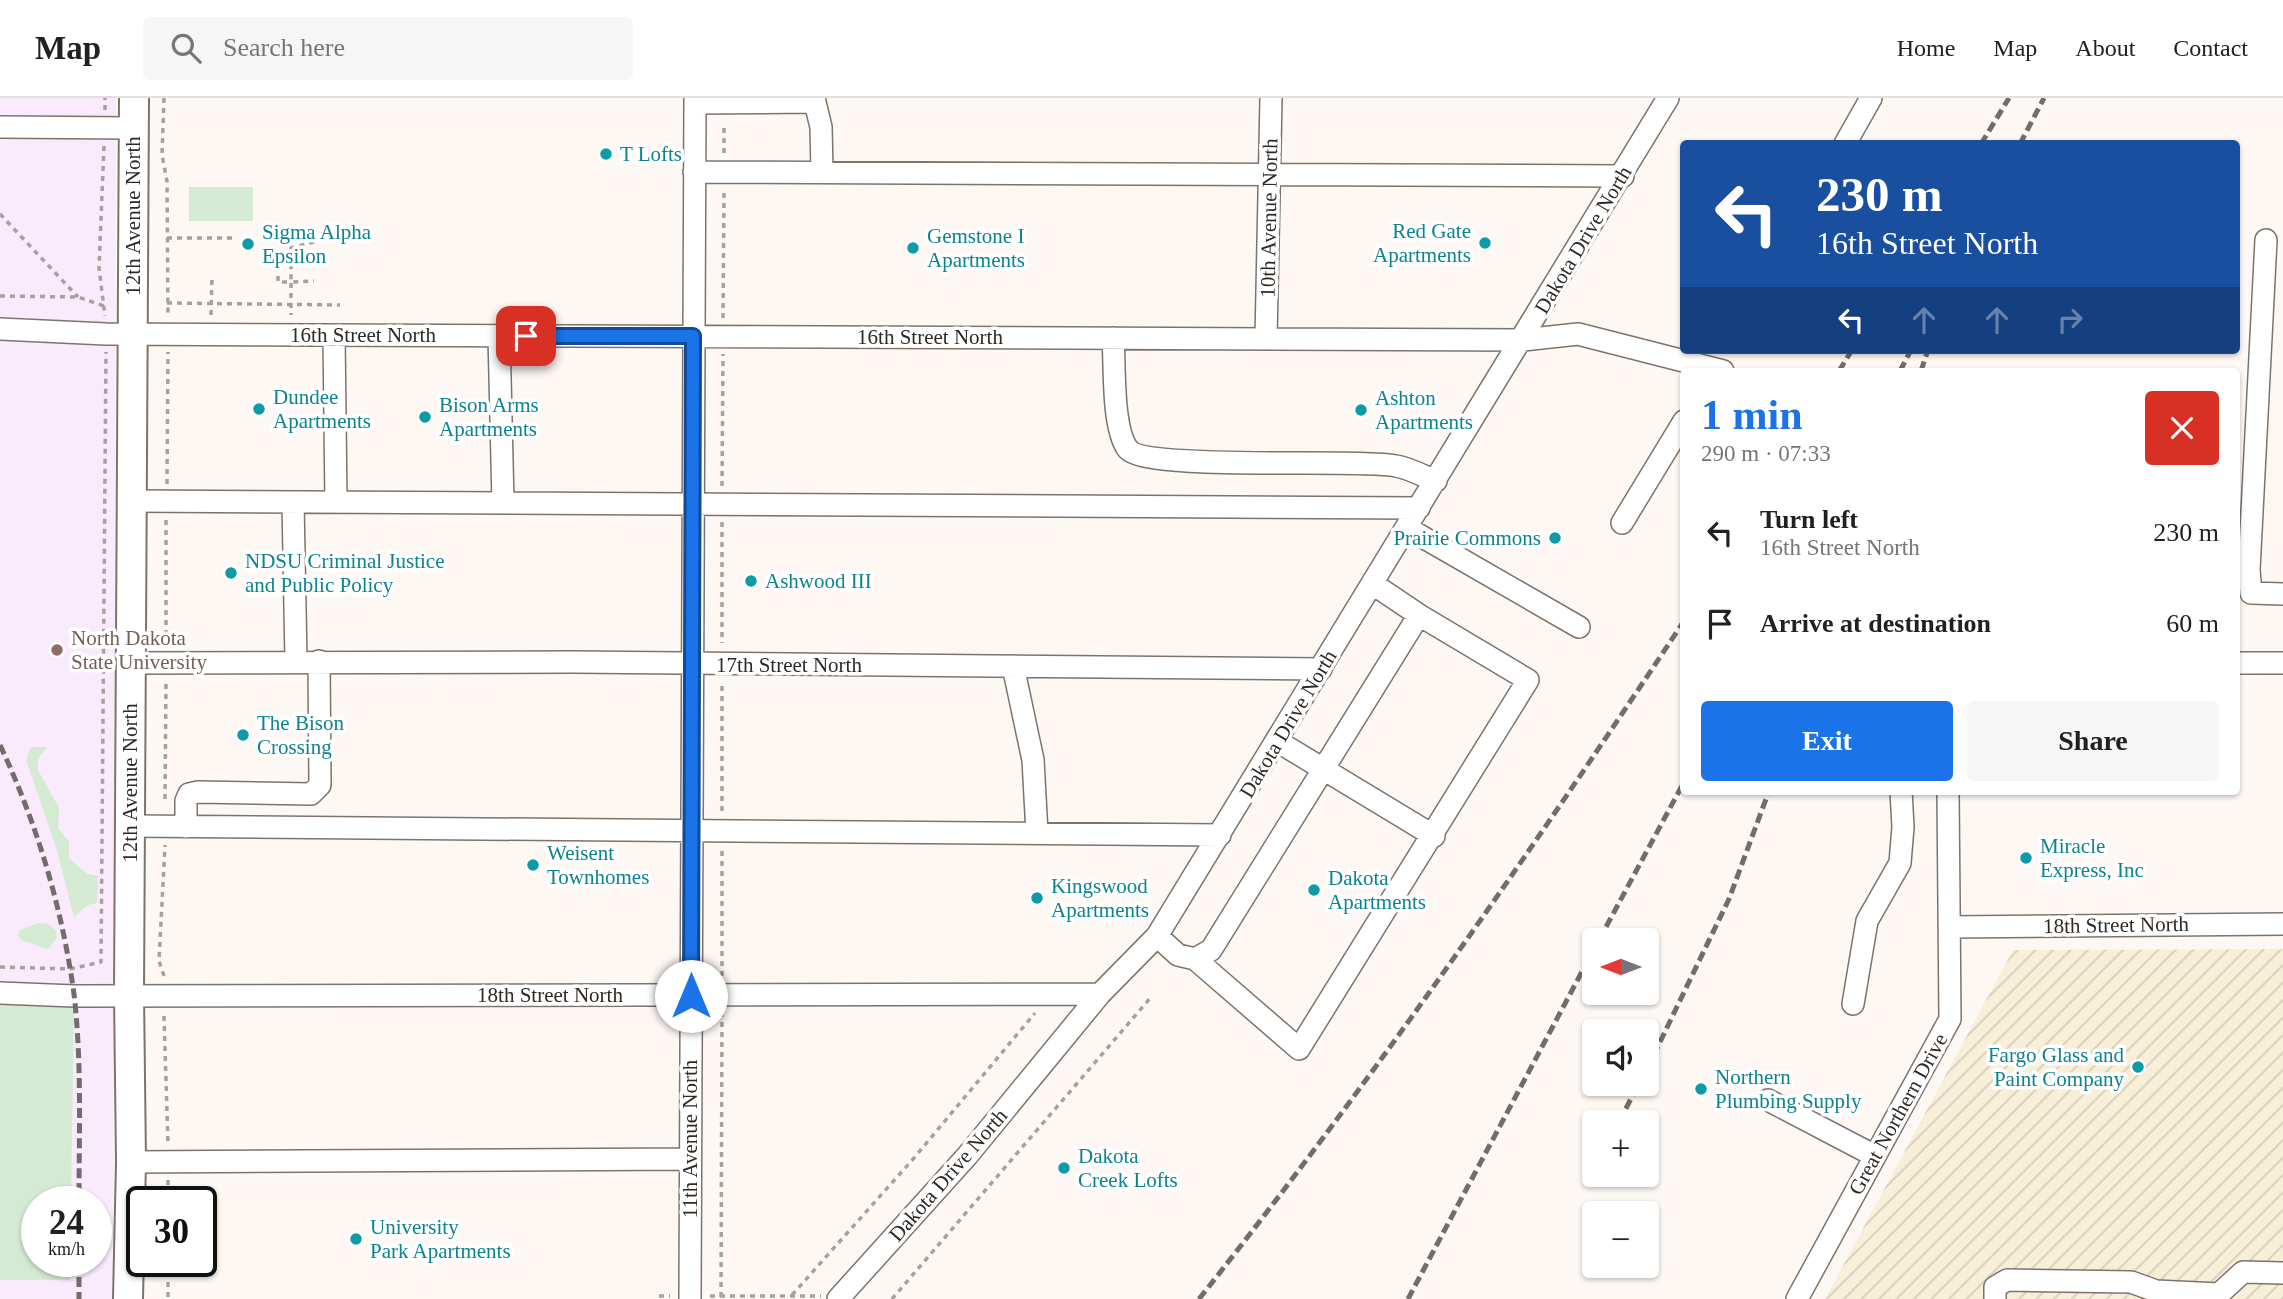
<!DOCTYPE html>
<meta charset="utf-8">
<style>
body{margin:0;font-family:Georgia,serif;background:#f6f6f6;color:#202124;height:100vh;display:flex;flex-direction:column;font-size:26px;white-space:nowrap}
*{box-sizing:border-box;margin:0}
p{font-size:23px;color:#757577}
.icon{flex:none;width:38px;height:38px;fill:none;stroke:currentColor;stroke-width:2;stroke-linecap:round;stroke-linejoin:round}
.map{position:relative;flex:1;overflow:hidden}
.sheet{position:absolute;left:1680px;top:270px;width:560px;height:427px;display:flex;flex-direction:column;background:#fff;border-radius:7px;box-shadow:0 2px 5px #0004}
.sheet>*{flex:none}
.hud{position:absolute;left:1680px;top:42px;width:560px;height:214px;border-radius:7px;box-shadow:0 2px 5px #0004;background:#1a4fa0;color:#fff;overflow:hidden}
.needle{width:46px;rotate:270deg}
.fabs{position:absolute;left:1582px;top:830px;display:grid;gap:14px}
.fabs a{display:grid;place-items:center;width:77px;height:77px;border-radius:7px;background:#fff;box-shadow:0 2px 5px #0004;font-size:35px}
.speed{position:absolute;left:21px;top:1088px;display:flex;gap:14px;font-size:35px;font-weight:700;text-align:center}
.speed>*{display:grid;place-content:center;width:91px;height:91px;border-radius:50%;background:#fff;box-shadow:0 2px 5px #0004;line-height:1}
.speed small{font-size:18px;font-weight:400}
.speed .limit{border:4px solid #111;border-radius:10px;background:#fff;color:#111}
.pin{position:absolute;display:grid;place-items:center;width:60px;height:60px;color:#fff;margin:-30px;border-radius:14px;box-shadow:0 4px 10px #0006}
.me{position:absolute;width:77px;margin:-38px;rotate:0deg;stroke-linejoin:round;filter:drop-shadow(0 0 5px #0008)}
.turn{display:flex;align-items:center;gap:24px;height:147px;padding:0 21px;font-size:32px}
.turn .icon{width:91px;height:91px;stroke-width:2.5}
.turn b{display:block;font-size:49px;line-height:60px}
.lanes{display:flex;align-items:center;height:66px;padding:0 21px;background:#0003;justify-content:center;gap:35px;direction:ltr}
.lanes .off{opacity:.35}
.round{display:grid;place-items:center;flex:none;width:74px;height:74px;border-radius:7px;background:#f6f6f6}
.overview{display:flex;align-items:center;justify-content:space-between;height:119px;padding:0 21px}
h1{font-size:42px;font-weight:800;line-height:52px;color:#1a73e8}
.button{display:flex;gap:14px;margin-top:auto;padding:14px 21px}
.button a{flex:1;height:80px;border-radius:7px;background:#1a73e8;color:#fff;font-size:28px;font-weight:800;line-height:80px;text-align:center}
.button a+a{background:#f6f6f6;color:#202124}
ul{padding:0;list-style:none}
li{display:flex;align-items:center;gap:21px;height:91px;padding:0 21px}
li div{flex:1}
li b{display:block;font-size:26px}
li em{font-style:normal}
header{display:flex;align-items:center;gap:42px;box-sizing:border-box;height:98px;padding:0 35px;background:#fff;border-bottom:2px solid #e0e0e0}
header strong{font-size:33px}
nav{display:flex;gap:38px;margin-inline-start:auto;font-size:24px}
.search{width:490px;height:63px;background:#f6f6f6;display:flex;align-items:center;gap:18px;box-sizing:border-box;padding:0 24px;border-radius:7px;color:#757577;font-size:26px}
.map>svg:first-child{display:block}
.industrial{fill:url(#industrial-furrows)}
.education{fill:#f9eafc;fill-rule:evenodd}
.green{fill:#d5ead2}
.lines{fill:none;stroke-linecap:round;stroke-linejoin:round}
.minor-casing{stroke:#7e736c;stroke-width:24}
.major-casing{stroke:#7e736c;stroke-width:32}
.path{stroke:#a6a19e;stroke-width:3.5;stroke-dasharray:5 5;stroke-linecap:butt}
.minor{stroke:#fff;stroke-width:21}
.major{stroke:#fff;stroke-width:28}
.rail{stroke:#726d6a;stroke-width:5;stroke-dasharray:10 5;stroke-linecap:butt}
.route-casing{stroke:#114b97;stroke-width:18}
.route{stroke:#1a73e8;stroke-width:12}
.culture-dot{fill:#0f9aa8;stroke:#fff;stroke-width:2.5}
.education-dot{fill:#8d6e63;stroke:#fff;stroke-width:2.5}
.labels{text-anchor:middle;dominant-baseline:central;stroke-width:7;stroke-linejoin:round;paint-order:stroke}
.culture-label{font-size:21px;fill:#0d838f;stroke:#fff;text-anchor:start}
.street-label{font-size:21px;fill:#2d2926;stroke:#fff}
.education-label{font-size:21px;fill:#785e54;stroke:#fff;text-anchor:start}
</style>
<header>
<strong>Map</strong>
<div class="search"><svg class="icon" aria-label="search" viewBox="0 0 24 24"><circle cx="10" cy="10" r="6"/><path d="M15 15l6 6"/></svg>Search here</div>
<nav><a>Home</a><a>Map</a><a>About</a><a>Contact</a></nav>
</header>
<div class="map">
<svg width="2283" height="1201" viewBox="0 0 2283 1201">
<defs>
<pattern id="industrial-furrows" width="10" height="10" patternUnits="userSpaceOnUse" patternTransform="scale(1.75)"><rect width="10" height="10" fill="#f8efd9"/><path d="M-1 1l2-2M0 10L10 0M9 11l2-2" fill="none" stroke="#d5cdba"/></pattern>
</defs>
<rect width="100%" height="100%" fill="#fef8f5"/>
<path class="industrial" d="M2283 851V1201H1825L2013 852Z"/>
<path class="education" d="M0 0H116L113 1201H0ZM37 1104H96V1164H37Z"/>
<path class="green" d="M189 89H253V123H189Z
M31 649H47L38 661V672L59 710 58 730 69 744V760L87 776 98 778 97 805 88 807 74 819 56 749 26 662Z
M38 825 48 826 56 833 57 840 48 851 21 842 18 837 20 832Z
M0 895 74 898 71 1104H37V1164H70V1182H0Z"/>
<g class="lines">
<defs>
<path id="minor" d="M814 0 821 29 822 74
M695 5 815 4
M0 29 133 30
M1845 46 1871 0
M694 74 1623 78
M2266 142 2249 472 2251 495 2283 496
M0 231 106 236 1523 242 1578 236 1723 273
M334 237 336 404
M499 237 503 405
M1113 240C1115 267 1112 328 1127 350 1143 374 1355 360 1396 368 1409 370 1423 378 1436 383
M1266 241 1271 0
M132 403 1419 410
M293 404 296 563
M1622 425 1684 323
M1407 430 1579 529
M131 565 572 564 1321 571
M2236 565H2283
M1013 568 1033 662 1037 735
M1277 643 1434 738
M130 728 1220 737
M186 729V703L189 696 198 694 311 696 320 687 319 563
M1949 829 2283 826
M1157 838 1178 857 1195 861 1211 852 1419 517 1373 486
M1195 861 1299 951 1528 582 1419 517
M0 895 74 898 1100 896
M1853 906 1867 823 1900 765 1903 729 1901 693
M1768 1002 1875 1058
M131 1064 689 1061
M690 1201 695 0
M838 1201 967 1058 1100 896 1157 838 1668 0
M1797 1201 1950 921 1948 693
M1995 1201V1189L2007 1182 2131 1184 2156 1193 2219 1196 2243 1174 2283 1175"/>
<path id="major" d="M128 1201 131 1064 129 896 134 0"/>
</defs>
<use href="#minor" class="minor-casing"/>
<use href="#major" class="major-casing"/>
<path class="path" d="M164 0 162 57 167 83 168 218
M105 12V0
M104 48 99 170 105 218
M724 55V25
M0 116 78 199
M167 140H237
M314 144 291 150V184L314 183
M278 178V184H291V217
M0 198 78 199 104 208
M167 205 340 207
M211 217 212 178
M723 220 724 91
M167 386 168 254
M722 388 723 256
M722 424V545
M166 547V422
M165 701 166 583
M722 713V585
M722 753V878
M0 869 70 871 101 864 106 254
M164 878 159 863 165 747
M164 918 168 1046
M168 1082V1104
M168 1164V1201
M792 1197 914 1060 1035 915
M659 1198H670
M710 1198H821
M721 1199 722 917
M892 1201 1152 898"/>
<use href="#minor" class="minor"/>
<use href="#major" class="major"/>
<path class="rail" d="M1981 46 2009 0
M2020 46 2044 0
M1839 273 1852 252
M1900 273 1911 252
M1921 273 1928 252
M0 647C37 726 62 809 74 896 82 965 79 1035 79 1104
M1599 842 1684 684
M1647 971 1729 801 1769 693
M1619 1024 1639 985
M1587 1085 1594 1070
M79 1164V1201
M1199 1201C1372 983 1530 755 1684 523
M1408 1201 1594 851"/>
</g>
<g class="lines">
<defs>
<path id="route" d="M526 238H693L691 898"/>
</defs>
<use href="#route" class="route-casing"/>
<use href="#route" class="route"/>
</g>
<g class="culture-dot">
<circle cx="606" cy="56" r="7"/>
<circle cx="1485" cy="145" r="7"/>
<circle cx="248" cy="146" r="7"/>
<circle cx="913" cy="150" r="7"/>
<circle cx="259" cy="311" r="7"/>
<circle cx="1361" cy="312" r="7"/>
<circle cx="425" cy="319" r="7"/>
<circle cx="1555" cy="440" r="7"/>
<circle cx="231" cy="475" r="7"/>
<circle cx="751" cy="483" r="7"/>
<circle cx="243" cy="637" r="7"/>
<circle cx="2026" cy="760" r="7"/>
<circle cx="533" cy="767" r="7"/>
<circle cx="1314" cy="792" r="7"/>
<circle cx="1037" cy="800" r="7"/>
<circle cx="2138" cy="969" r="7"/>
<circle cx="1701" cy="991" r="7"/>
<circle cx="1064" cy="1070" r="7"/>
<circle cx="356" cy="1141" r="7"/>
</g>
<circle class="education-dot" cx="57" cy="552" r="7"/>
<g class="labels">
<g class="culture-label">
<text x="620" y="56">T Lofts</text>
<text x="1471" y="133" text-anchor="end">Red Gate<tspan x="1471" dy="24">Apartments</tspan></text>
<text x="262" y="134">Sigma Alpha<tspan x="262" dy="24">Epsilon</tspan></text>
<text x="927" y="138">Gemstone I<tspan x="927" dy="24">Apartments</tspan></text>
<text x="273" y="299">Dundee<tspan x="273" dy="24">Apartments</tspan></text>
<text x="1375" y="300">Ashton<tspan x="1375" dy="24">Apartments</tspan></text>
<text x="439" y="307">Bison Arms<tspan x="439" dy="24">Apartments</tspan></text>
<text x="1541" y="440" text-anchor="end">Prairie Commons</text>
<text x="245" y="463">NDSU Criminal Justice<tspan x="245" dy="24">and Public Policy</tspan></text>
<text x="765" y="483">Ashwood III</text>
<text x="257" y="625">The Bison<tspan x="257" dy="24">Crossing</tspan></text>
<text x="2040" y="748">Miracle<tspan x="2040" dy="24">Express, Inc</tspan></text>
<text x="547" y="755">Weisent<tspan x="547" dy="24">Townhomes</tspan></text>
<text x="1328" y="780">Dakota<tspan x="1328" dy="24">Apartments</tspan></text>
<text x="1051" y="788">Kingswood<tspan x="1051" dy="24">Apartments</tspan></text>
<text x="2124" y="957" text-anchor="end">Fargo Glass and<tspan x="2124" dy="24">Paint Company</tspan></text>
<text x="1715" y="979">Northern<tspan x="1715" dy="24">Plumbing Supply</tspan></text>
<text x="1078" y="1058">Dakota<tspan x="1078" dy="24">Creek Lofts</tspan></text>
<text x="370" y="1129">University<tspan x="370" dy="24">Park Apartments</tspan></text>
</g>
<g class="street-label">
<text transform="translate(133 118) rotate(-90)">12th Avenue North</text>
<text transform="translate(1269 120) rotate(-89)">10th Avenue North</text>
<text transform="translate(1583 142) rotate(-59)">Dakota Drive North</text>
<text x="363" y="237">16th Street North</text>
<text x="930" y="239">16th Street North</text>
<text x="789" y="567">17th Street North</text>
<text transform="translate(1288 626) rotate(-59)">Dakota Drive North</text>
<text transform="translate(130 685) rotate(-90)">12th Avenue North</text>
<text transform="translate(2116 827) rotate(-1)">18th Street North</text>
<text x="550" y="897">18th Street North</text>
<text transform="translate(1898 1016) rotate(-61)">Great Northern Drive</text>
<text transform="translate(690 1041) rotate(-90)">11th Avenue North</text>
<text transform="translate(948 1077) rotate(-49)">Dakota Drive North</text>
</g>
<g class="education-label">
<text x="71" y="540">North Dakota<tspan x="71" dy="24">State University</tspan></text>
</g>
</g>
</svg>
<div class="fabs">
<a><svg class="needle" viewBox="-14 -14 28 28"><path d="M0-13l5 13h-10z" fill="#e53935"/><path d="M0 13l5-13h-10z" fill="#757577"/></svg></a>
<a><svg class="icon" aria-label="sound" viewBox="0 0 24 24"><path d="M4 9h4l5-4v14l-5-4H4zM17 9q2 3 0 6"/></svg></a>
<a>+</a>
<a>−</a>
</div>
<div class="speed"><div>24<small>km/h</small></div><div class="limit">30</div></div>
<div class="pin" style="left:526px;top:238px;background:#d93025"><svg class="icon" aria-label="arrive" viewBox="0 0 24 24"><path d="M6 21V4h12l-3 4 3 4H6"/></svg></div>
<svg class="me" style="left:691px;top:898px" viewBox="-20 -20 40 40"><circle r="19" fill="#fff"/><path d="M0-13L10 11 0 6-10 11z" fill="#1a73e8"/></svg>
<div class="hud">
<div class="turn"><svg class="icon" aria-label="left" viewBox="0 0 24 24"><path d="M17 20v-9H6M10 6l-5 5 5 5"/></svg><div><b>230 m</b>16th Street North</div></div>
<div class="lanes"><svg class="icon" aria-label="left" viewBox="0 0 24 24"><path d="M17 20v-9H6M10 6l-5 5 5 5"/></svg><svg class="icon off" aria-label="ahead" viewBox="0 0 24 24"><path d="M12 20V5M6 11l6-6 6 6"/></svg><svg class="icon off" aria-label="ahead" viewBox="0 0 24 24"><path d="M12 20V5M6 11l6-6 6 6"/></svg><svg class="icon off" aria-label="right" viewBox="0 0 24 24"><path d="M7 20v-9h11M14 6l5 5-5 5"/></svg></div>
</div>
<section class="sheet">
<div class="overview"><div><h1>1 min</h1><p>290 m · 07:33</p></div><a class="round" style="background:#d93025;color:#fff"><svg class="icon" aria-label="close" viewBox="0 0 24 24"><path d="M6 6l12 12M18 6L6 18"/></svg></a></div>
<ul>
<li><svg class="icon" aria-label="left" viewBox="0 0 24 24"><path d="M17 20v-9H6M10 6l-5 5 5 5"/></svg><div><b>Turn left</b><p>16th Street North</p></div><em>230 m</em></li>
<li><svg class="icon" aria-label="arrive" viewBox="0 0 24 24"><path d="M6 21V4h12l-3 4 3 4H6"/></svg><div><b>Arrive at destination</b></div><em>60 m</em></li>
</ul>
<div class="button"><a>Exit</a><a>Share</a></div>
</section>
</div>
